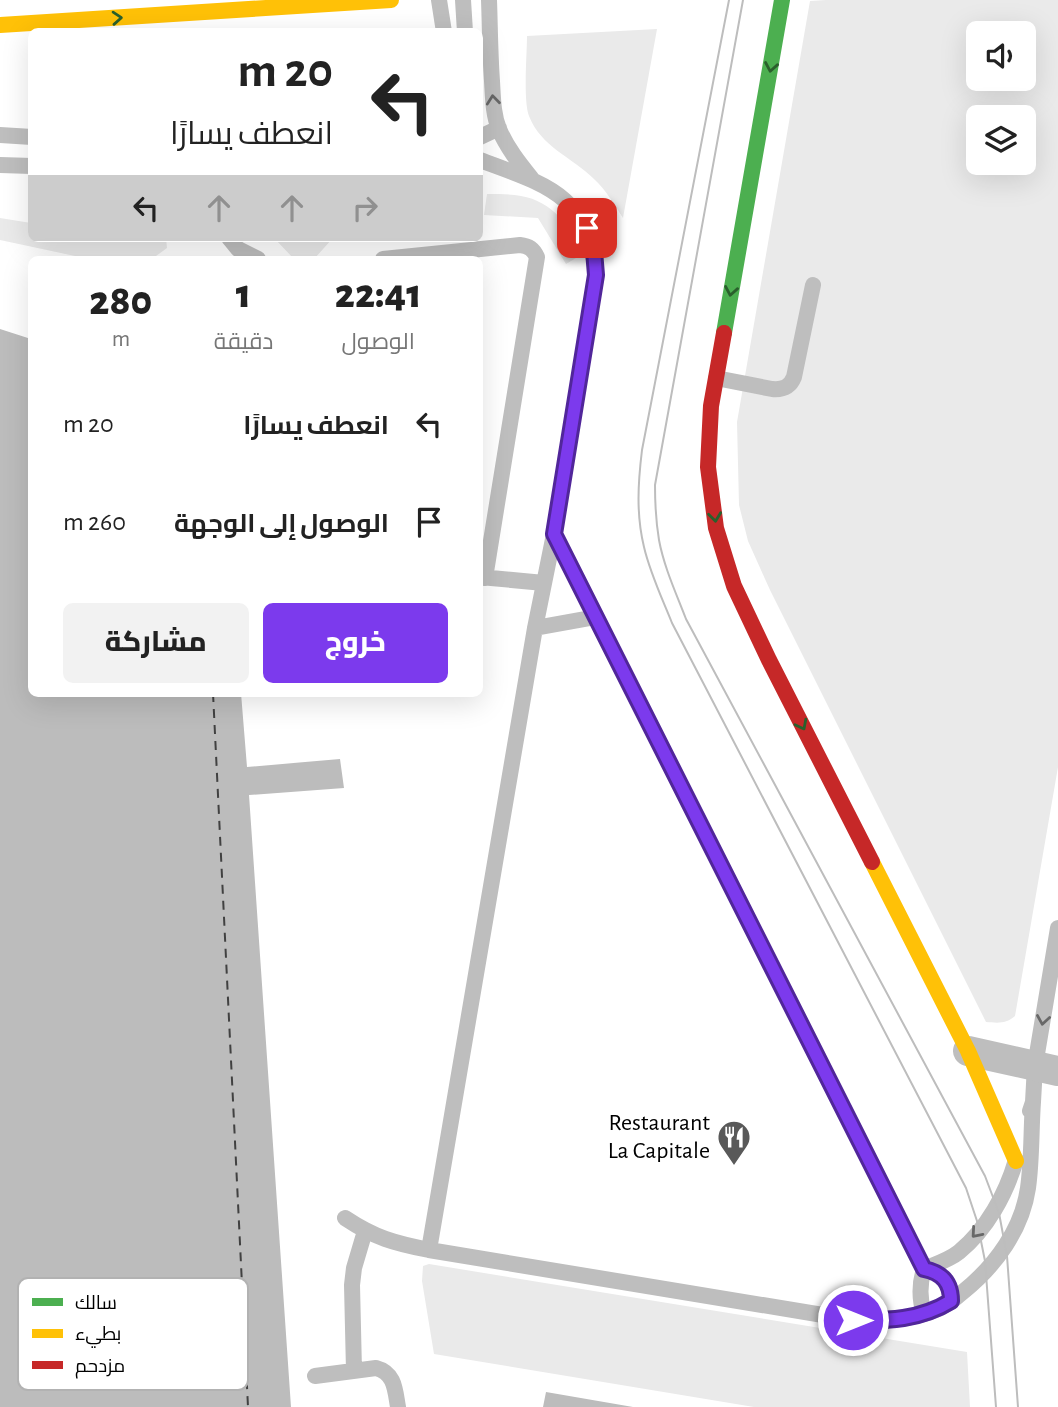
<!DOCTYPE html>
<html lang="ar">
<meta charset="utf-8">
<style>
body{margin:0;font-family:"Alegreya Sans",Cairo,sans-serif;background:#f2f2f2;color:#222;direction:rtl;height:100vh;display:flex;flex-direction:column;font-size:26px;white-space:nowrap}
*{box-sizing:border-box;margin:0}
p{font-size:23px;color:#767676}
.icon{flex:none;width:38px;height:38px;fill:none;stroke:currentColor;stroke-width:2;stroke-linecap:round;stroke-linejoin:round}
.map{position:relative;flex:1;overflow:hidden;direction:ltr}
.sheet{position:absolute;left:28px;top:256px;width:455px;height:441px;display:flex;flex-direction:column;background:#fff;border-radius:10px;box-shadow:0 7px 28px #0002;direction:rtl}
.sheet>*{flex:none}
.guide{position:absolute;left:28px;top:28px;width:455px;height:214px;border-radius:10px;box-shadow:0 7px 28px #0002;direction:rtl;background:#fff;color:#222;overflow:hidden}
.fabs{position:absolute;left:966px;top:21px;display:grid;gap:14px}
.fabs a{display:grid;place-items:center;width:70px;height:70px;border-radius:10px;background:#fff;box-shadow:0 7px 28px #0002;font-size:35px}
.pin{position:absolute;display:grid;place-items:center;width:60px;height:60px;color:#fff;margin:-30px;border-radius:14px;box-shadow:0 4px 10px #0006}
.me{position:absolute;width:77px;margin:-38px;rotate:90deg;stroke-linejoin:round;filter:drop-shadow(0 0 5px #0008)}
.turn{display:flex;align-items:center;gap:24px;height:147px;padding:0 35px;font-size:32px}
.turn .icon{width:91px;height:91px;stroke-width:2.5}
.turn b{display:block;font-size:49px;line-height:60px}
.lanes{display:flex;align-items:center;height:66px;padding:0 35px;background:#0003;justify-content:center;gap:35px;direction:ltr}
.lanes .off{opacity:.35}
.eta{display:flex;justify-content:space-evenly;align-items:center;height:119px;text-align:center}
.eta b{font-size:42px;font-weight:800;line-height:49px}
.cta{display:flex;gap:14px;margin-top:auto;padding:14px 35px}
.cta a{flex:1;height:80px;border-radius:10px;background:#7c3aed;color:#fff;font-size:28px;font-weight:800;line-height:80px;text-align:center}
.cta a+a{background:#f2f2f2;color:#222}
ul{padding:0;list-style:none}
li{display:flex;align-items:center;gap:21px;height:98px;padding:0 35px}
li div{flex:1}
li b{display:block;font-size:26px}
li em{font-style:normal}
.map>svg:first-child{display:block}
.green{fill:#eaeaea;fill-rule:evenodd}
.water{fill:#bcbcbc}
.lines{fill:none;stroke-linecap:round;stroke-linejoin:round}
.ferry{stroke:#414141;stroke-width:2;stroke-dasharray:9 7;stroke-linecap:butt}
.lane{stroke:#bebebe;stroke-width:16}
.street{stroke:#bebebe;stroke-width:30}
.fast{stroke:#4caf50;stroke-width:16}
.slow{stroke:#ffc107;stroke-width:16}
.jam{stroke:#c62828;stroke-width:16}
.tram{stroke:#bdbdbd;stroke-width:2}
.oneway{stroke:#2a602c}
.oneway2{stroke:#686868}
.route-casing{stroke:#51269a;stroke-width:18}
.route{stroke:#7c3aed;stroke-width:12}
.labels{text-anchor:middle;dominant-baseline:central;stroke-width:5;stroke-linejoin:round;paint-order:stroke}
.poi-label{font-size:24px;fill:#000;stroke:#fff;text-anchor:end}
.key{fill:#fff;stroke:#b2b2b2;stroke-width:2}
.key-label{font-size:19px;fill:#000}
</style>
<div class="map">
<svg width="1058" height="1407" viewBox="0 0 1058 1407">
<rect width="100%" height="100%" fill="#fff"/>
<path class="green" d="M826 0H1058V767L1015 1016C1006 1024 998 1023 986 1022L770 590 748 541 739 505 737 422 810 1ZM978 33H1024V79H978ZM978 117H1024V163H978Z
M657 29 623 218C614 204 606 190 594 179 572 157 541 147 529 116 523 100 527 55 527 36Z
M487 194C498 194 510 194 521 196 552 201 572 227 581 255L566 264 538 218 484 215Z
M0 218 31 223 32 238H166L167 248 156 256 144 259H89L0 240Z
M274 238H333L314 259H294Z
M429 1264 967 1352 970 1407H754L434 1354 422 1281 423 1266Z"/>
<path class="water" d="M0 329 31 339 32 693H241L247 767 340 759 344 788 249 795 291 1407H0Z
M546 1392 633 1407H543Z"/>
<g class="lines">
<path class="ferry" d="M213 693 248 1407"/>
<path class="lane" d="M439 0 444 32
M463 0 465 32
M489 0C490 27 490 54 492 81 493 98 493 114 499 129 507 148 520 164 532 179
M0 135 32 137
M480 137 499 128
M0 165 32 166
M229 238 238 249 258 259
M383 259 520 245C529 246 533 249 537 257L485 578
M716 378 772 389C783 390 790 387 794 377L813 285
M554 534 924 1269C919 1285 919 1298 924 1314
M480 577 544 583
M535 628 596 617
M1030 1111 1033 1102 1035 1066 1058 928
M345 1218C375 1238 394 1243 429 1250L853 1320C882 1321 911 1321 938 1309 948 1305 956 1298 964 1291 996 1265 1022 1229 1028 1188 1032 1160 1031 1130 1033 1102
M429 1250 535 628 554 534 596 275C589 194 546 185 480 160
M924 1269C936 1264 949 1260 959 1252 987 1229 1006 1194 1016 1160
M924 1269C943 1273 951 1283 951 1301
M354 1371 352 1285 354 1268 365 1231
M315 1376 376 1368C395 1373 395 1390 398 1407"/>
<path class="street" d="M968 1051 1058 1071"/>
<path class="fast" d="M724 333 782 0"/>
<path class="slow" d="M0 25 391 0
M872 862 968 1051 1016 1161"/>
<path class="jam" d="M724 333 711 406 708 467 716 528 734 586 769 660 872 862"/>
<path class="tram" d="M729 0 642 450C638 483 636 514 644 547 650 573 662 598 672 623L966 1188 977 1221 985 1261 996 1407
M743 0 655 485C655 503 656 522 659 540 664 567 676 593 686 619L985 1176 999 1213 1007 1256 1018 1407"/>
</g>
<defs><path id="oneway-chevron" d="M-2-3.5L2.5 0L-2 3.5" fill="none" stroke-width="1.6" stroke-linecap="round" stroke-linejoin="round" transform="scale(1.75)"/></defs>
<g class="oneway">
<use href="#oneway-chevron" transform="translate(117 18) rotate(-4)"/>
<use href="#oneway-chevron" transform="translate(771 67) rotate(100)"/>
<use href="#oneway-chevron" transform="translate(731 291) rotate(100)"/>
<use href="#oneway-chevron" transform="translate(715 517) rotate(83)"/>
<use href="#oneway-chevron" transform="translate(802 725) rotate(63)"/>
</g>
<g class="oneway2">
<use href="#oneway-chevron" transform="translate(493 100) rotate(-96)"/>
<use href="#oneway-chevron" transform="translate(1043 1020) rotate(99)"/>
<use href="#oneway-chevron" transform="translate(976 1233) rotate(131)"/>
</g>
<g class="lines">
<defs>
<path id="route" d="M587 228 594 251 596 275 554 534 924 1269C943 1273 951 1283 951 1301 920 1320 888 1321 853 1320"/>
</defs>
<use href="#route" class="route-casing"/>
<use href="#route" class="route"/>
</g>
<defs>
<symbol id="restaurant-pin" viewBox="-11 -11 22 30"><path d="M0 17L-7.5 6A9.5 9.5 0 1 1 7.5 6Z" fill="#595959" stroke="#fff"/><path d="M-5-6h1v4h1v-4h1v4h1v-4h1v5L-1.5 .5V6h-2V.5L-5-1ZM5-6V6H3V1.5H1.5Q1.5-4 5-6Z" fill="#fff"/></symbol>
</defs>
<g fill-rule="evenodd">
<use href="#restaurant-pin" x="715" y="1118" width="38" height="52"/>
</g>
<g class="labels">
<g class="poi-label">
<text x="710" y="1123">Restaurant<tspan x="710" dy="28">La Capitale</tspan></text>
</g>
</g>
<rect x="18" y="1278" width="230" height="112" rx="10" class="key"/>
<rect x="32" y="1298" width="31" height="8" fill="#4caf50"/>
<rect x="32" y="1329" width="31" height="9" fill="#ffc107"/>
<rect x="32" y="1361" width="31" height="8" fill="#c62828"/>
<g class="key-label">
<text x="75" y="1309">سالك</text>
<text x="75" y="1340">بطيء</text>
<text x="75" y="1372">مزدحم</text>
</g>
</svg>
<div class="fabs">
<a><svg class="icon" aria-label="sound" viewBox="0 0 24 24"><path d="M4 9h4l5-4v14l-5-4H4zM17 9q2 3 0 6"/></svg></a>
<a><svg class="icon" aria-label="layers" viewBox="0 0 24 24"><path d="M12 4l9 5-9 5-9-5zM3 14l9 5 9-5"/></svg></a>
</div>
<div class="pin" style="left:587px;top:228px;background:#d93025"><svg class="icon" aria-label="arrive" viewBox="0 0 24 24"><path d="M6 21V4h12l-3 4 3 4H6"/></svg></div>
<svg class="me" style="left:853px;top:1320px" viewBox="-20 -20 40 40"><circle r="17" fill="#7c3aed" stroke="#fff" stroke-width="3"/><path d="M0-11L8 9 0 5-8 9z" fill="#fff"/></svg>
<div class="guide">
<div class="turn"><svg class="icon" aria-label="left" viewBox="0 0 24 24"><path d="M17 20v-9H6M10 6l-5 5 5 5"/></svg><div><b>20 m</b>انعطف يسارًا</div></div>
<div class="lanes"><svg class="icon" aria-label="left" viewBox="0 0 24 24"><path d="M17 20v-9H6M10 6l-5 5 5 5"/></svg><svg class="icon off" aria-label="ahead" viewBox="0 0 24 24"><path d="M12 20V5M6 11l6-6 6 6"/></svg><svg class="icon off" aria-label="ahead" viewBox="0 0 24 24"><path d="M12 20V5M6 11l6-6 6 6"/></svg><svg class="icon off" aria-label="right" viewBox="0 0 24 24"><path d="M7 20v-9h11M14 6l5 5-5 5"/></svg></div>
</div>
<section class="sheet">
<div class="eta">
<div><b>22:41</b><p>الوصول</p></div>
<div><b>1</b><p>دقيقة</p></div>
<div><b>280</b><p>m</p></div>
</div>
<ul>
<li><svg class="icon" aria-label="left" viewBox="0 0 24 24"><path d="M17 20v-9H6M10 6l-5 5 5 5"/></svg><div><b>انعطف يسارًا</b></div><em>20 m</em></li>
<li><svg class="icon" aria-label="arrive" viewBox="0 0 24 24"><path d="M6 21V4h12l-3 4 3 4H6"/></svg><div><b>الوصول إلى الوجهة</b></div><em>260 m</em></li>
</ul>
<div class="cta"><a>خروج</a><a>مشاركة</a></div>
</section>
</div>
